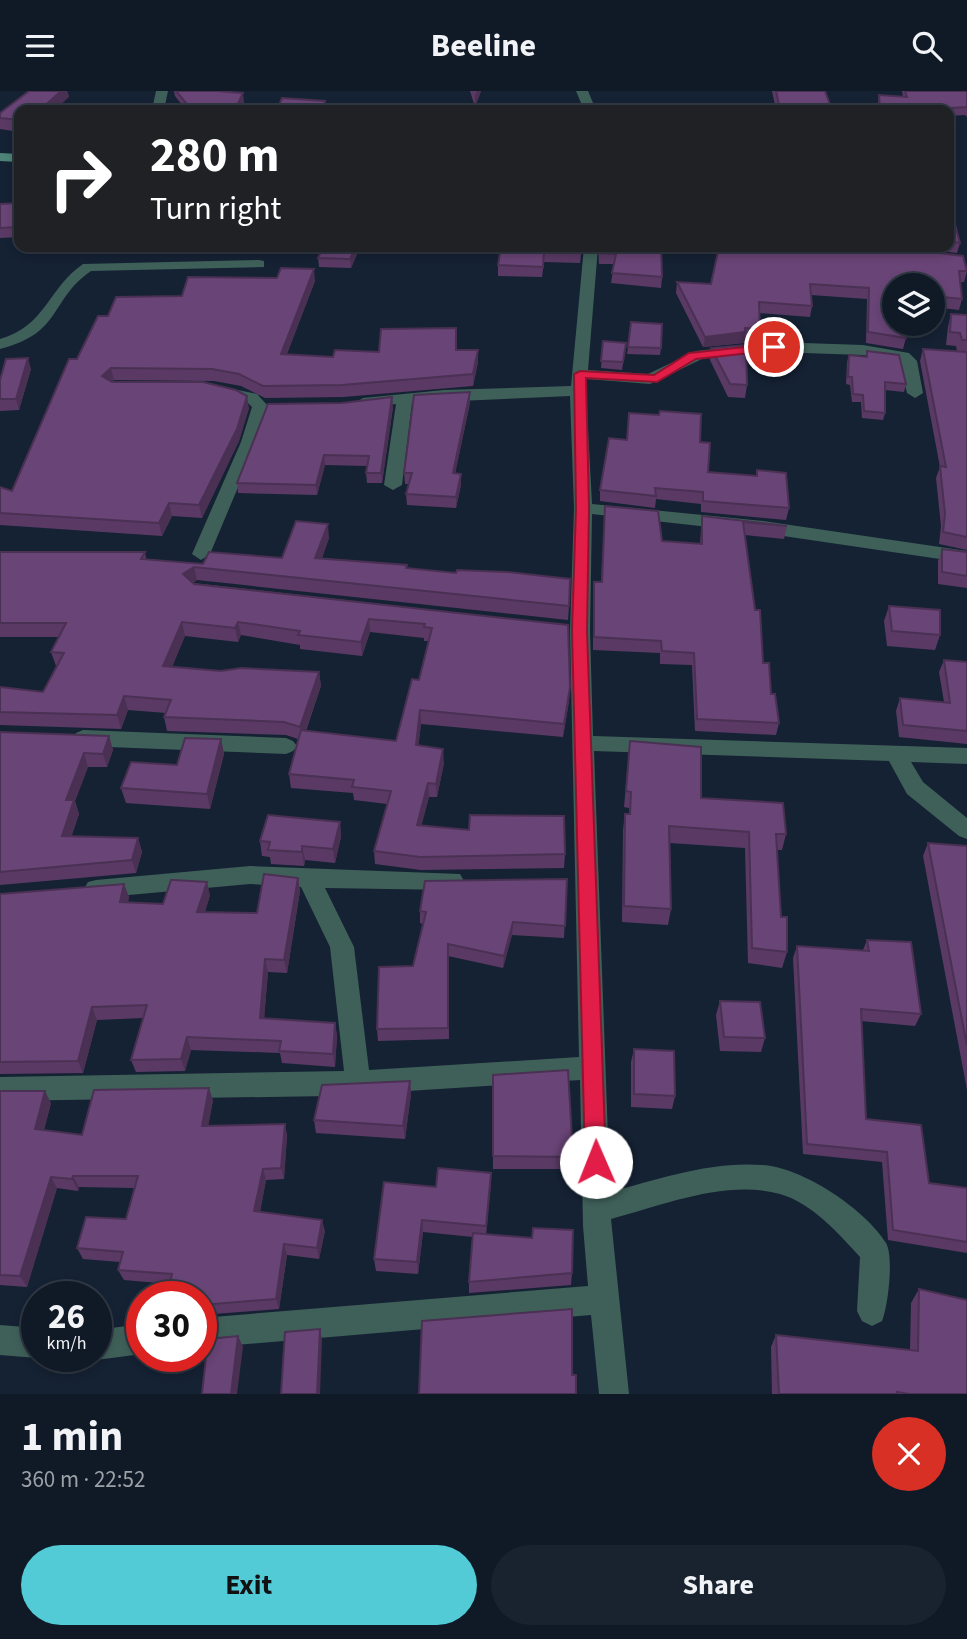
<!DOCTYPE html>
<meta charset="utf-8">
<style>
body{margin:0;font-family:"Source Sans 3",sans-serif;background:#19232f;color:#f1f3f6;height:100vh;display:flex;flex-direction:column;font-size:26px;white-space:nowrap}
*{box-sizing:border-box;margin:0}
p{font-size:23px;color:#9ca1a7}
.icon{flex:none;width:38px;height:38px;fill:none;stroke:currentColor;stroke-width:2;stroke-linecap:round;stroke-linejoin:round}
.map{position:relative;height:1303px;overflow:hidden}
.sheet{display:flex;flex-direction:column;background:#101a27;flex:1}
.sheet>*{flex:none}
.banner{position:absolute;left:14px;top:14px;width:940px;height:147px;border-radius:14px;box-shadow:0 4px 10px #0003,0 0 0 2px #303844;background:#202124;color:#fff;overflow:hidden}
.controls{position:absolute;left:882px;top:182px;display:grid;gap:14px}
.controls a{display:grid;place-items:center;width:63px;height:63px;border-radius:50%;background:#101a27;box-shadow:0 4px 10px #0003,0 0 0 2px #303844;font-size:35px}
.speed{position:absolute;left:21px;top:1190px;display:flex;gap:14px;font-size:35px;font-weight:700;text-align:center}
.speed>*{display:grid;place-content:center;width:91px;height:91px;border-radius:50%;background:#101a27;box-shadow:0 4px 10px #0003,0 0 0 2px #303844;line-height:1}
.speed small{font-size:18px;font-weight:400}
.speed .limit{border:10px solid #d22;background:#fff;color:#111}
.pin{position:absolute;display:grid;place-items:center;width:60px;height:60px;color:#fff;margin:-30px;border:4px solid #fff;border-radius:50%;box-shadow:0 2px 7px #0007}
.me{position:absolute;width:77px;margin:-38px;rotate:359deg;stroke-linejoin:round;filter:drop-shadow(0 0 5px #0008)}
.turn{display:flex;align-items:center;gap:24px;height:147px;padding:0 21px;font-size:32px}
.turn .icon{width:91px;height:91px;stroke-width:2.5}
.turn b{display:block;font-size:49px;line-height:60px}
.round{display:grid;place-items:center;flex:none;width:74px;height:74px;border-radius:37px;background:#19232f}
.summary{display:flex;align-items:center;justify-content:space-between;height:119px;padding:0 21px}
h1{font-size:42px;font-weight:700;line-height:52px}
.primary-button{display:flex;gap:14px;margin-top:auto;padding:14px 21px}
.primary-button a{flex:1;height:80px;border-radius:42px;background:#52cbd7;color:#111;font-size:28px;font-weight:700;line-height:80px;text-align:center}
.primary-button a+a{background:#19232f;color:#f1f3f6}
header{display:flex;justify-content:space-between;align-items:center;height:91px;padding:0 21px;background:#101a27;font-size:32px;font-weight:700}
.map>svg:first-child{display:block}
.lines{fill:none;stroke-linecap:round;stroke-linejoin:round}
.street{fill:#3f6059;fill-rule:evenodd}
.secondary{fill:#4d8378;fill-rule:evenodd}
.wall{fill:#5a3a65;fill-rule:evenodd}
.shaded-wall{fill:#4a3053}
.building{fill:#694476;stroke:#4a3053;stroke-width:2}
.route{fill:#e11d48;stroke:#92132f;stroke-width:2}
</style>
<header><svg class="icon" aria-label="menu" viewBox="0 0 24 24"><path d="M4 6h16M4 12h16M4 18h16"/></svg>Beeline<svg class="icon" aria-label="search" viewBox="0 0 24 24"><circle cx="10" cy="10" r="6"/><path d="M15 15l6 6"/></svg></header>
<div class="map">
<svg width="967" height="1303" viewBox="0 0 967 1303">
<rect width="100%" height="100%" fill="#152234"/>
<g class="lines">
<path class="street" d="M156 0H168L164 19H152Z
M576 0H588L596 19H584Z
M584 156H598L588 279 648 283 696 260 774 251 863 254 909 262 917 270 923 302 915 307 907 302 899 269 863 264 774 261 704 267 650 293 587 288 586 300 592 413 763 430 967 460V472L763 442 592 423 590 540 593 645 967 657V673L911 671 923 691 967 727V748L959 745 907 703 889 670 594 660 610 1101C659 1088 710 1070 762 1074 802 1076 865 1118 886 1152 894 1165 888 1216 882 1230L872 1235 862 1230 857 1220 860 1166C839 1143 812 1112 780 1103 727 1088 663 1114 611 1128L629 1303H599L591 1224 201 1257V1227L588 1195 583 1135 580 989 329 1005 0 1010V986L344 980 330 856 301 796 250 793 96 807 88 805 84 798 88 791 96 789 250 775 460 783 464 790 460 797 452 799 325 797 354 856 369 979 579 966 570 540 574 417 570 305 412 312 402 394 393 399 384 394 396 313 363 317 355 312 363 307 444 299 571 295Z
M259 169 264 170V176L91 180C49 209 63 242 0 258V248C46 235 48 197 83 173Z
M219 295 257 303 268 315 257 351 210 463 201 469 192 463 241 351 252 316 246 310 213 303V297Z
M83 639 286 647 293 650 297 655 293 660 286 663 83 655 76 652 73 647 76 642Z
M142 1233V1263L96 1269 87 1265H96V1239Z
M0 1234 37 1237V1265H41L37 1267 0 1264Z"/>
<path class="secondary" d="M0 62 19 63V71L0 70Z"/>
</g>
<path class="wall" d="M29 0H67L69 6 19 19V41L0 38V22Z
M174 0H217L244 11 241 19H186L175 5Z
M470 0H481L475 16Z
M772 0H825L832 19H776Z
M902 0H967V26L965 24 948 25V19H878V12L879 4 903 6Z
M948 107 960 152 957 162 908 156H948Z
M19 112V146L0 147V113Z
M360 156 351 177 319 176 318 167Z
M501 156H582L580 172 544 171 542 186 498 185V174Z
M598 156H661L662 186 661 197 611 192 614 173H599Z
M719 156 967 180 964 191H960L962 208 959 219 933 216V194H894L906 247 903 258 866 252 867 208 811 204 812 215 810 226 759 222 760 238 758 249 744 248V252L703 256 676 202 677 191 711 193Z
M315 190 287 263 333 266 379 261 478 259V271L473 295 343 306 265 307 241 295 214 290 114 289 111 291 249 317 239 350 202 427 172 425 162 445 0 434V396L12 400 77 268 108 225 182 205Z
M951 223 967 224V459L939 453 941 435 936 387 940 376 920 270 923 258 957 260 956 255 946 254 948 236Z
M603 250 626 252 622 279 601 277Z
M628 256 661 257 660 264 627 263Z
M711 257 747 294 745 307 728 306 710 269Z
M867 260 906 293 904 301 885 299V322L883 329 862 327 861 311H852L850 294 846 293 847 271 849 264 866 266Z
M31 278 19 319 0 320V289Z
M470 301V312L455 382 461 383V394L456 417 407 414 406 403 409 393H405L404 382Z
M393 316 382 392H367L366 382 367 375 325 374 317 404 238 402 237 392Z
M627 349 700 351 708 381 756 385 757 379 789 417 786 429 701 421V413L656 408 655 417 600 410V399Z
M605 415 662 450 700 453 701 438 702 425 787 435 784 448 745 444 763 572 779 632 776 644 695 640 692 574 660 573V562L593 559V503L594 491H601Z
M329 447 322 467 408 477 569 515 568 529 197 489 193 492 568 534 569 610 563 646 421 633 418 655 444 672 437 706H429L421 735 565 763 564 777 421 779 375 773 374 760 387 713 354 709 353 702 291 697 289 683 298 648 286 644 167 640 164 626 166 622 128 619 121 638 0 634V596L43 601 57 575H56L51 561 59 546H0V461H145L146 468 203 473 282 467ZM370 541 424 547V550H429L419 589 396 650 306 640 321 595 319 581 221 580 172 576 185 545 238 551 241 544 300 554V558L362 565Z
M942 458 967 461V497L938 493V470Z
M889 515 940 544 935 559 887 555 884 530Z
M944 569 967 571V653L899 646 896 620 900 607 944 611 939 581Z
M0 641 109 645 113 659 107 676H88L75 710 79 723 71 746 138 747 142 761 136 782 0 794Z
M221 648 224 663 210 718 126 712 121 697 177 674Z
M630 650 701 707 786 743 782 759H777L781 826 787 861 782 877 748 872 745 757 670 752 671 818 668 834 622 831 623 739 625 723H629V717L624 716Z
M340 731 341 746 335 772 305 769 304 775 271 773 270 766 262 765 260 750Z
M928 752 967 755V999L923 765Z
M298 787 300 800 287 882 268 881 264 928 335 932 337 945 335 976 282 972 280 962 191 959 185 980 136 981 131 969 143 927 97 929 83 982 0 983V803L124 793 129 806 128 811 163 813 210 804 205 821 257 822Z
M567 788 564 847 512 844 503 877 448 865 449 948 378 950 377 938 413 875 423 833 420 832V820Z
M867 849 921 923 915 935 861 930 866 1028 929 1092 967 1097V1162L888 1149 882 1071 803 1063 793 867 797 855 863 859Z
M720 910 765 947 761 961 720 960 716 924Z
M634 958 675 1005 672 1018 631 1016V971Z
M493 984 573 1066 571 1078H493Z
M410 990 411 1003 405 1048 316 1042 314 1029Z
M0 1000 51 1012 44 1039 82 1044 213 1009 208 1035 285 1033 287 1045 284 1088 266 1089 260 1121 325 1140 319 1168 287 1164 279 1218 201 1224V1206L170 1193 124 1189 118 1179 120 1171 83 1168 77 1157 126 1128 134 1097 79 1096 78 1100 57 1097 27 1196 0 1194Z
M491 1082 486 1143 572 1182 571 1194 469 1202V1191L473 1146 423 1141 418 1183 376 1180 374 1168 436 1096Z
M919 1198 967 1303H772L771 1256 776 1244 910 1259 911 1212Z"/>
<path class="shaded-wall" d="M61 0H67L69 6 55 19H40Z
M477 0H481L475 16V5Z
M243 2 244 11 241 19H235Z
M356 156H360L351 177 350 168Z
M314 178 315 190 282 275 281 263Z
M745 241 744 252 703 256 705 246Z
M478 259V271L473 295V283Z
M28 267 31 278 19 319 16 308Z
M111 277 114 289 105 297 102 285Z
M470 301V312L453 393V382Z
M247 305 249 317 239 350 202 427 199 414Z
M392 306 393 316 382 392 381 382Z
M324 364 325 374 317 404 316 394Z
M461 383V394L456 417V406Z
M169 412 172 425 162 445 159 432Z
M328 433 329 447 317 480 315 467Z
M194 476 197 489 186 497 183 483Z
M369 528 370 541 362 565 361 551Z
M182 531 185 545 166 588 163 575Z
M238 531 241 544 238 551 235 537Z
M319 581 321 595 302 650 300 636Z
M570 596 569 610 563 646 564 633Z
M124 605 128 619 121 638 117 624Z
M420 619 421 633 417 668 416 654Z
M109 645 113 659 107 676 103 663Z
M221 648 224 663 210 718 207 703Z
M443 658 444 672 437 706 436 693Z
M84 662 88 676 75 710 79 723 67 759 62 745 66 709Z
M428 692 429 706 418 748 417 734Z
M340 731 341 746 335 772 333 758Z
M138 747 142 761 136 782 132 769Z
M302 755 305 769 304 775 302 761Z
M298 787 300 800 287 882 284 869Z
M207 791 210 804 201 834 197 821Z
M124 793 129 806 125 824 120 811Z
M513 831 512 844 503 877 504 865Z
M265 868 268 881 263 940 260 927Z
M92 916 97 929 83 982 78 970Z
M335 932 337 945 335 976 333 963Z
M187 946 191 959 185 980 181 968Z
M410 990 411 1003 405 1048 403 1035Z
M209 997 213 1009 206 1047 202 1035Z
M45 1000 51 1012 41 1050 35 1038Z
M285 1033 287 1045 284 1088 281 1077Z
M263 1078 266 1089 258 1132 254 1120Z
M491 1082V1094L486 1147V1135Z
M73 1085 79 1096 78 1100 72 1088Z
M51 1086 57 1097 27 1196 20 1185Z
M322 1129 325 1140 319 1168 317 1157Z
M422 1129 423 1141 418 1183 417 1171Z
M284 1153 287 1164 279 1218 276 1208Z
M320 1238 322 1249 320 1303H317Z
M238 1245 243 1256 237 1303H231Z"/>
<path class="building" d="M29 0H61L40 19H19V29L0 27V22Z
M176 0H217L243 2 235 19H190L191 18Z
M776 0H825L832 19H780Z
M905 0H967V16L919 19H880L879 4 907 6Z
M282 7 325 10 322 19H277Z
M948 107 960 152 948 150Z
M19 112V136L0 137V113Z
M323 156H356L350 168 318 167Z
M501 156H581L580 161 544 160 543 176 498 174Z
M600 156H661L662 186 612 182 616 163 600 162Z
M719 156H890L963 165 967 180H959L962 208 933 205V194H894V233H905L906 247 868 241 869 197 810 193 812 215 759 211 760 238 745 237V241L705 246 677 191 711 193Z
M281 177 314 178 281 263 333 266 335 259 379 261 381 238 456 237V259H478L473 283 342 294 263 295 239 283 212 278 111 277 102 285 112 291H203L236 299 247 305 237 338 199 414 169 412 159 432 0 422V396L12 400 69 268H77L98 225H108L116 206 182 205 188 186 277 187Z
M951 223 967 224V249H962L960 242 950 241Z
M631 231 662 233 661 257 628 256Z
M603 250 626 252 623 271 601 270Z
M746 254 747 294 730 293 711 257Z
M923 258 967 261V446L943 441 945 423 940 375 946 376Z
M867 260 899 264 906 293 885 291V322L864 320 863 304 853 303 852 286H848L849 264 867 266Z
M28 267 16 308H0V289L6 268Z
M470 301 453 382 461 383 456 406 406 403 412 382H404L414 304Z
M392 306 381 382H366L369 365 324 364 316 394 237 392 268 313 342 312Z
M660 320 701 323 700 351 710 352 708 381 757 385V379L786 382 789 417 703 410V401L655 397 656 405 600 399 609 347 627 349 629 322 659 324Z
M605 415 658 420 662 450 702 453V425L787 435 743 431 755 519H760L763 572H769L771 603H775L779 632 697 628 694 562 662 560 661 550 594 546V491H602Z
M296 430 328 433 315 467 407 474 406 477 456 482 457 479 507 481 570 488 569 515 194 476 183 483 194 493 568 534 570 596 564 633 420 619 416 654 443 658 436 693 428 692 417 734 469 739 470 724 564 725 565 763 420 766 374 760 391 700 352 696 354 689 289 683 301 639 396 650 412 588 419 589 432 537 424 536 425 533 369 528 361 551 298 544 300 540 238 531 235 537 182 531 163 575 221 580 241 577 319 581 300 636 284 631 164 626 171 609 124 605 117 624 0 621V596L43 601 64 562 51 561 66 532H0V461H145L141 468 203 473 209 461 282 467Z
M942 458 967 461V485L942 481Z
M889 515 940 519V544L892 540Z
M944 569 967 571V640L903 634 900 607 950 612Z
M0 641 109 645 103 663 84 662 66 709H74L62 745 138 747 132 769 0 781Z
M185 647 221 648 207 703 121 697 131 671 177 674Z
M630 650 701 656V707L783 712 786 743H776L781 826H787V861L752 857 749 741 669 735 671 818 624 815 625 723H630L631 701 626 700Z
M268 724 340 731 333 758 302 755V761L268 759 270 751 260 750Z
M928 752 967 755V955Z
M264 783 298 787 284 869 265 868 260 927 335 932 333 963 279 960 281 950 187 946 181 968 131 969 147 914 92 916 78 970 0 971V803L124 793 120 811 163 813 171 789H174L207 791 197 821 257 822Z
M567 788 565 835 513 831 504 865 448 853V937L377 938 379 876 413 875 426 821 420 820 425 790Z
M867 849 911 851 921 923 861 918 866 1028 921 1034 929 1092 967 1097V1151L893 1139 887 1061 807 1053 797 855 869 860Z
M720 910 760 911 765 947 724 946Z
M634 958 674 960 675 1005 634 1003Z
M568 979 573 1066 493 1065V984Z
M410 990 403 1035 314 1029 322 994Z
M209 997 202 1035 285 1033 281 1077 263 1078 254 1120 322 1129 317 1157 284 1153 276 1208 201 1214V1206H167L172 1183 118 1179 123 1161 77 1157 86 1126 126 1128 138 1085H73L72 1088 51 1086 20 1185 0 1184V1000H45L35 1038 82 1044 94 999Z
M438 1077 491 1082 486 1135 422 1129 417 1171 374 1168 384 1091 436 1096Z
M533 1137 573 1139 572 1182 469 1191 473 1142 532 1147Z
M919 1198 967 1209V1303H909L897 1301V1303H779L776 1244 918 1260Z
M572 1218V1284H576V1303H419L422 1230Z
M320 1238 317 1303H281L285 1241Z
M238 1245 231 1303H202L208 1248Z"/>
<path class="route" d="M774 253 778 254V259L696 268 657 291 586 287 589 417 587 540 606 1071 603 1078 596 1081 588 1078 585 1071 572 540 576 417 574 283 580 280 654 284 689 262Z"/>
</svg>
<div class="controls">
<a><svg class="icon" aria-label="layers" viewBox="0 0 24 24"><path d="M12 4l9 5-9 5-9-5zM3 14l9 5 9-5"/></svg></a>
</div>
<div class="speed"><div>26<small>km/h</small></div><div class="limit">30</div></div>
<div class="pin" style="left:774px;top:256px;background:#d93025"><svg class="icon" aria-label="arrive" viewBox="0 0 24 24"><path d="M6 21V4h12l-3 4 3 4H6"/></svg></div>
<svg class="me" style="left:596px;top:1071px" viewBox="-20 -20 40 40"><circle r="19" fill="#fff"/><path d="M0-13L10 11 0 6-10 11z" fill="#e11d48"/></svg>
<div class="banner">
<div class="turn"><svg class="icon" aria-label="right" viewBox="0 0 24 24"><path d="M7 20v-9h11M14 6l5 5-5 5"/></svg><div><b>280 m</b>Turn right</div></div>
</div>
</div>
<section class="sheet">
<div class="summary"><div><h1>1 min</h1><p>360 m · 22:52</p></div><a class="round" style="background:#d93025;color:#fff"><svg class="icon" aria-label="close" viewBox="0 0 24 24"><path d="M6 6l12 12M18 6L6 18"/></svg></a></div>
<div class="primary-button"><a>Exit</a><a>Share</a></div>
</section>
